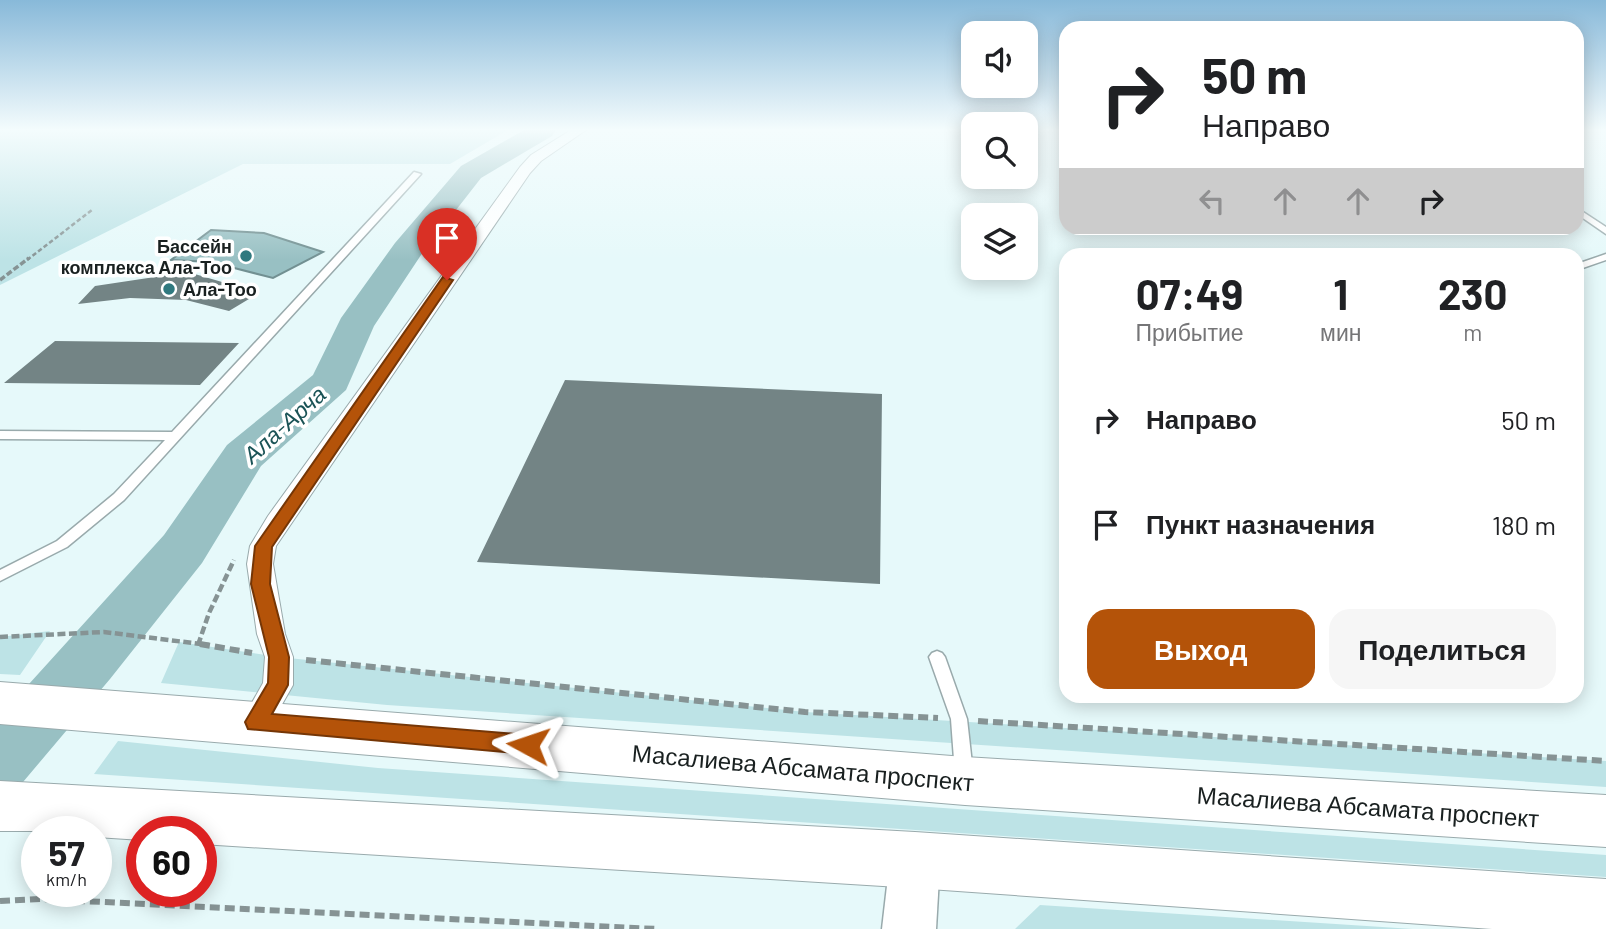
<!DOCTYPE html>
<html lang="ru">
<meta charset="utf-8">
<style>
body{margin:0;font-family:Barlow,sans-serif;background:#f6f6f6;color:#202124;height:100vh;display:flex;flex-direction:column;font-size:26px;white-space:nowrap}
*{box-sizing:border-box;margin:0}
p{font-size:23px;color:#757577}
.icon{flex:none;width:38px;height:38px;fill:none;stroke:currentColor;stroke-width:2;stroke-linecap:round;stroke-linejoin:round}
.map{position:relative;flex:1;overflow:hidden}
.panel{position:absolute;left:1059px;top:248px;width:525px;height:455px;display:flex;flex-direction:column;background:#fff;border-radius:21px;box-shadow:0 4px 18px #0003}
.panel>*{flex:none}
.top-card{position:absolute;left:1059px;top:21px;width:525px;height:214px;border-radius:21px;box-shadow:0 4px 18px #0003;background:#fff;color:#202124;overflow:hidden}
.fabs{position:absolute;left:961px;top:21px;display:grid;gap:14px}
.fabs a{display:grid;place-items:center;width:77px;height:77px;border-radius:14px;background:#fff;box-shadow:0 4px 18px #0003;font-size:35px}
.speed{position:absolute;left:21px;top:816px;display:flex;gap:14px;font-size:35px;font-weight:700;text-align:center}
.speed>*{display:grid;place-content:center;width:91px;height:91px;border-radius:50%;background:#fff;box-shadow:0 4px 18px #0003;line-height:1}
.speed small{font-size:18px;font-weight:400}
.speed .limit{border:10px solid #d22;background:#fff;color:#111}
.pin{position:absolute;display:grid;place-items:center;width:60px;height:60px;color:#fff;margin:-72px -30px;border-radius:50% 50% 50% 0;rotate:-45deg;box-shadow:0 0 7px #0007}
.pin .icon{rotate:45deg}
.me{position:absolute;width:77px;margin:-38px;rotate:275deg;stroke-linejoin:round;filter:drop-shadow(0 0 5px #0008)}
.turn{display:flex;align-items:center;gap:24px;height:147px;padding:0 28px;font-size:32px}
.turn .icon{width:91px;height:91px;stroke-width:2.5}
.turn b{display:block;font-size:49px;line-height:60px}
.lanes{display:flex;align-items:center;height:66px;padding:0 28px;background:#0003;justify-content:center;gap:35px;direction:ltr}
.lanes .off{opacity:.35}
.eta{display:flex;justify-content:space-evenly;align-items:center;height:119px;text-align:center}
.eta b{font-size:42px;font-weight:700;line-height:49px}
.action{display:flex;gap:14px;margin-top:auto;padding:14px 28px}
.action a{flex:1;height:80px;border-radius:21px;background:#b45309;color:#fff;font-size:28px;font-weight:700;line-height:80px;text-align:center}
.action a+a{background:#f6f6f6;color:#202124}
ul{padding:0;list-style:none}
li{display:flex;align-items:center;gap:21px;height:105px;padding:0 28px}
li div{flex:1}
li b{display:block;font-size:26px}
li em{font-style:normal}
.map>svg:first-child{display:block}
.green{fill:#bde3e6}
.water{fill:#98c0c3;stroke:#729092;stroke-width:2}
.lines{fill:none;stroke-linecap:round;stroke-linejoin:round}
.river{fill:#98c0c3;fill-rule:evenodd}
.building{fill:#738485}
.lane-casing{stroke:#99aaac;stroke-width:3}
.street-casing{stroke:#99aaac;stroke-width:2}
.secondary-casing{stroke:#99aaac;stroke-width:3}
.primary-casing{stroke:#99aaac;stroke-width:2}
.path-far3{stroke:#869394;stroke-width:2.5;stroke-dasharray:4.5 2.5;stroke-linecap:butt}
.path-far2{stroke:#869394;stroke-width:3.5;stroke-dasharray:6 2.5;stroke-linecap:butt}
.path-far1{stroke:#869394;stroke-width:4.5;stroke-dasharray:8 3.5;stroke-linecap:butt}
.path{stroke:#869394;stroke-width:6;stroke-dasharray:10 5;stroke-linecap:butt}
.lane{fill:#fff;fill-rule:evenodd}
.street{fill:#fff;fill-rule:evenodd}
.secondary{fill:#fff;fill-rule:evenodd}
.primary{fill:#fff;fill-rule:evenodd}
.route{fill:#b45309;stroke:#753606;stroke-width:2}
.poi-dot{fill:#30797f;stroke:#fff;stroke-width:2.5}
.labels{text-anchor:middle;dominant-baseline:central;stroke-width:7;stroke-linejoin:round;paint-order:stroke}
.far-poi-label{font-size:18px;font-weight:bold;fill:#192020;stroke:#fff;text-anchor:end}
.water-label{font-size:23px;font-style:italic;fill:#1a5356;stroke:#fff}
.near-street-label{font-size:24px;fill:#192020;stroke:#fff}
</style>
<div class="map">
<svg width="1606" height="929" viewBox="0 0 1606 929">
<rect width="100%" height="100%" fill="#e6f9fa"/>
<path class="green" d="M0 130H508L450 164H243L0 285Z
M50 631 20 675 0 674V637Z
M179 642 279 657 805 712 1606 761V787L387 705 161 683Z
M118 741 378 768 1606 855V877L94 774Z
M1040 905 1413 929H1015Z"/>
<path class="water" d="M211 230 264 233 323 252 273 278 211 262 171 260Z"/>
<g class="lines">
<path class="river" d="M524 130H556L552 136 481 178 421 255 374 326 346 390 261 466 202 563 110 679 23 782 0 791V716L164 535 227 445 313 375 341 318 395 243 461 166Z"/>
</g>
<path class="building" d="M188 272 259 293 229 311 186 300 130 298 78 304 95 286Z
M55 341 239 343 200 385 4 383Z
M565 380 882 394 880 584 477 562Z"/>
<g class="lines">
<defs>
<path id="lane" d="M414 172 421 174 124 500 67 547 0 581V570L57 541 114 494 165 440 0 439V431L172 432Z
M1577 208 1606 227V234L1577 214Z
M1606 254V260L1577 270V264Z
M937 651 942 653 945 657 967 719 973 773 970 779 964 781 958 779 955 773 951 719 929 657 932 653Z"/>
<path id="street" d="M571 130H586L541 161 530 173 276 546 273 564 285 634 293 657V685L267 731 256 735 245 731 241 722 263 683 265 657 257 634 247 564 250 546 268 516 520 167 531 155Z"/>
<path id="secondary" d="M915 835 933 842 940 860 936 929H882L890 860 897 842Z"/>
<path id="primary" d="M0 682 965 757 1606 795V847L965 805 0 724Z
M0 781 915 832 1606 879V929H1492L915 888 201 844V831H142V840L96 837V831H0Z"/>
</defs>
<use href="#lane" class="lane-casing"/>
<use href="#street" class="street-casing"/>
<use href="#secondary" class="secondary-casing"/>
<use href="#primary" class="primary-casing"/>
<path class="path-far3" d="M27 260 92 210"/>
<path class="path-far2" d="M0 280 29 258"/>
<path class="path-far1" d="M0 637 104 632 209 645
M198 645 209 613 234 560"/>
<path class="path" d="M200 644 252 653
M306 660 805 712 938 718
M978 721 1606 761
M0 901 41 899 657 929"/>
<use href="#lane" class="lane"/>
<use href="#street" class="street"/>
<use href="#secondary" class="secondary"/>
<use href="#primary" class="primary"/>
</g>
<linearGradient id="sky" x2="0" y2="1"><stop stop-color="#88b9d9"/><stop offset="0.5" stop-color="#f4fcfd"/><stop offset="1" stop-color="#f4fcfd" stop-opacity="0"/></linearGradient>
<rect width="1606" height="260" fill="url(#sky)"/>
<path class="route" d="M443 277 453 280 272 547 270 584 289 657 288 685 272 714 528 735 536 738 539 745 536 752 528 754 248 729 245 722 268 683 269 657 251 584 255 546Z"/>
<g class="poi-dot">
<circle cx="246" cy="256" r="7"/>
<circle cx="169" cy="289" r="7"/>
</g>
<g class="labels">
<g class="far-poi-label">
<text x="232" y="246">Бассейн<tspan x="232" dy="21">комплекса Ала-Тоо</tspan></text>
<text x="183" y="289" text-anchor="start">Ала-Тоо</text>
</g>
<g class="water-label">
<text transform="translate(284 424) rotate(-42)">Ала-Арча</text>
</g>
<g class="near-street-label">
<text transform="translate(803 767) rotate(5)">Масалиева Абсамата проспект</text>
<text transform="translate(1368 806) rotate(4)">Масалиева Абсамата проспект</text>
</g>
</g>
</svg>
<div class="fabs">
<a><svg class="icon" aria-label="sound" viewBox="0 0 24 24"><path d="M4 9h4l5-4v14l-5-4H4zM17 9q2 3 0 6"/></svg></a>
<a><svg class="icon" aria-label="search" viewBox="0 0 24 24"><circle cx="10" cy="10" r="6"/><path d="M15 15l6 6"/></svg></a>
<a><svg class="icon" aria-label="layers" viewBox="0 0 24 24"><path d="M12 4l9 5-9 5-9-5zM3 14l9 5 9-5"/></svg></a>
</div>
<div class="speed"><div>57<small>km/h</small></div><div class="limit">60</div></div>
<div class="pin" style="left:447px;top:280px;background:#d93025"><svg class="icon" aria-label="arrive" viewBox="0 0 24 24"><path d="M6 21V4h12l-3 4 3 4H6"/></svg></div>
<svg class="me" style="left:528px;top:745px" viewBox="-20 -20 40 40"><path d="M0-17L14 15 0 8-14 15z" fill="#b45309" stroke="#fff" stroke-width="4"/></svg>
<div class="top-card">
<div class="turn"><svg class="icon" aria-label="right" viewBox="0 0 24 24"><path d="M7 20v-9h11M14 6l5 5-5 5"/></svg><div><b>50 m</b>Направо</div></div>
<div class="lanes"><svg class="icon off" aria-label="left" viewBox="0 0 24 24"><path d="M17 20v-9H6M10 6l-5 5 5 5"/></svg><svg class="icon off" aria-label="ahead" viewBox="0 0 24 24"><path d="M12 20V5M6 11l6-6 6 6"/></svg><svg class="icon off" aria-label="ahead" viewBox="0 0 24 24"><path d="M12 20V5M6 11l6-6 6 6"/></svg><svg class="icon" aria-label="right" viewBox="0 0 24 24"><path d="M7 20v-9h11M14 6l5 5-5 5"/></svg></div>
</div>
<section class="panel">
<div class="eta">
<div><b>07:49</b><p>Прибытие</p></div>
<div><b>1</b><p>мин</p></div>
<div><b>230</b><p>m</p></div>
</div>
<ul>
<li><svg class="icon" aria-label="right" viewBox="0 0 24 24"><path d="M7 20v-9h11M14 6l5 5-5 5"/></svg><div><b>Направо</b></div><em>50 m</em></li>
<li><svg class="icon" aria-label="arrive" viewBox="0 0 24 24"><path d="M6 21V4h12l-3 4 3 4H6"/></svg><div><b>Пункт назначения</b></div><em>180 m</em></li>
</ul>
<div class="action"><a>Выход</a><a>Поделиться</a></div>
</section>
</div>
